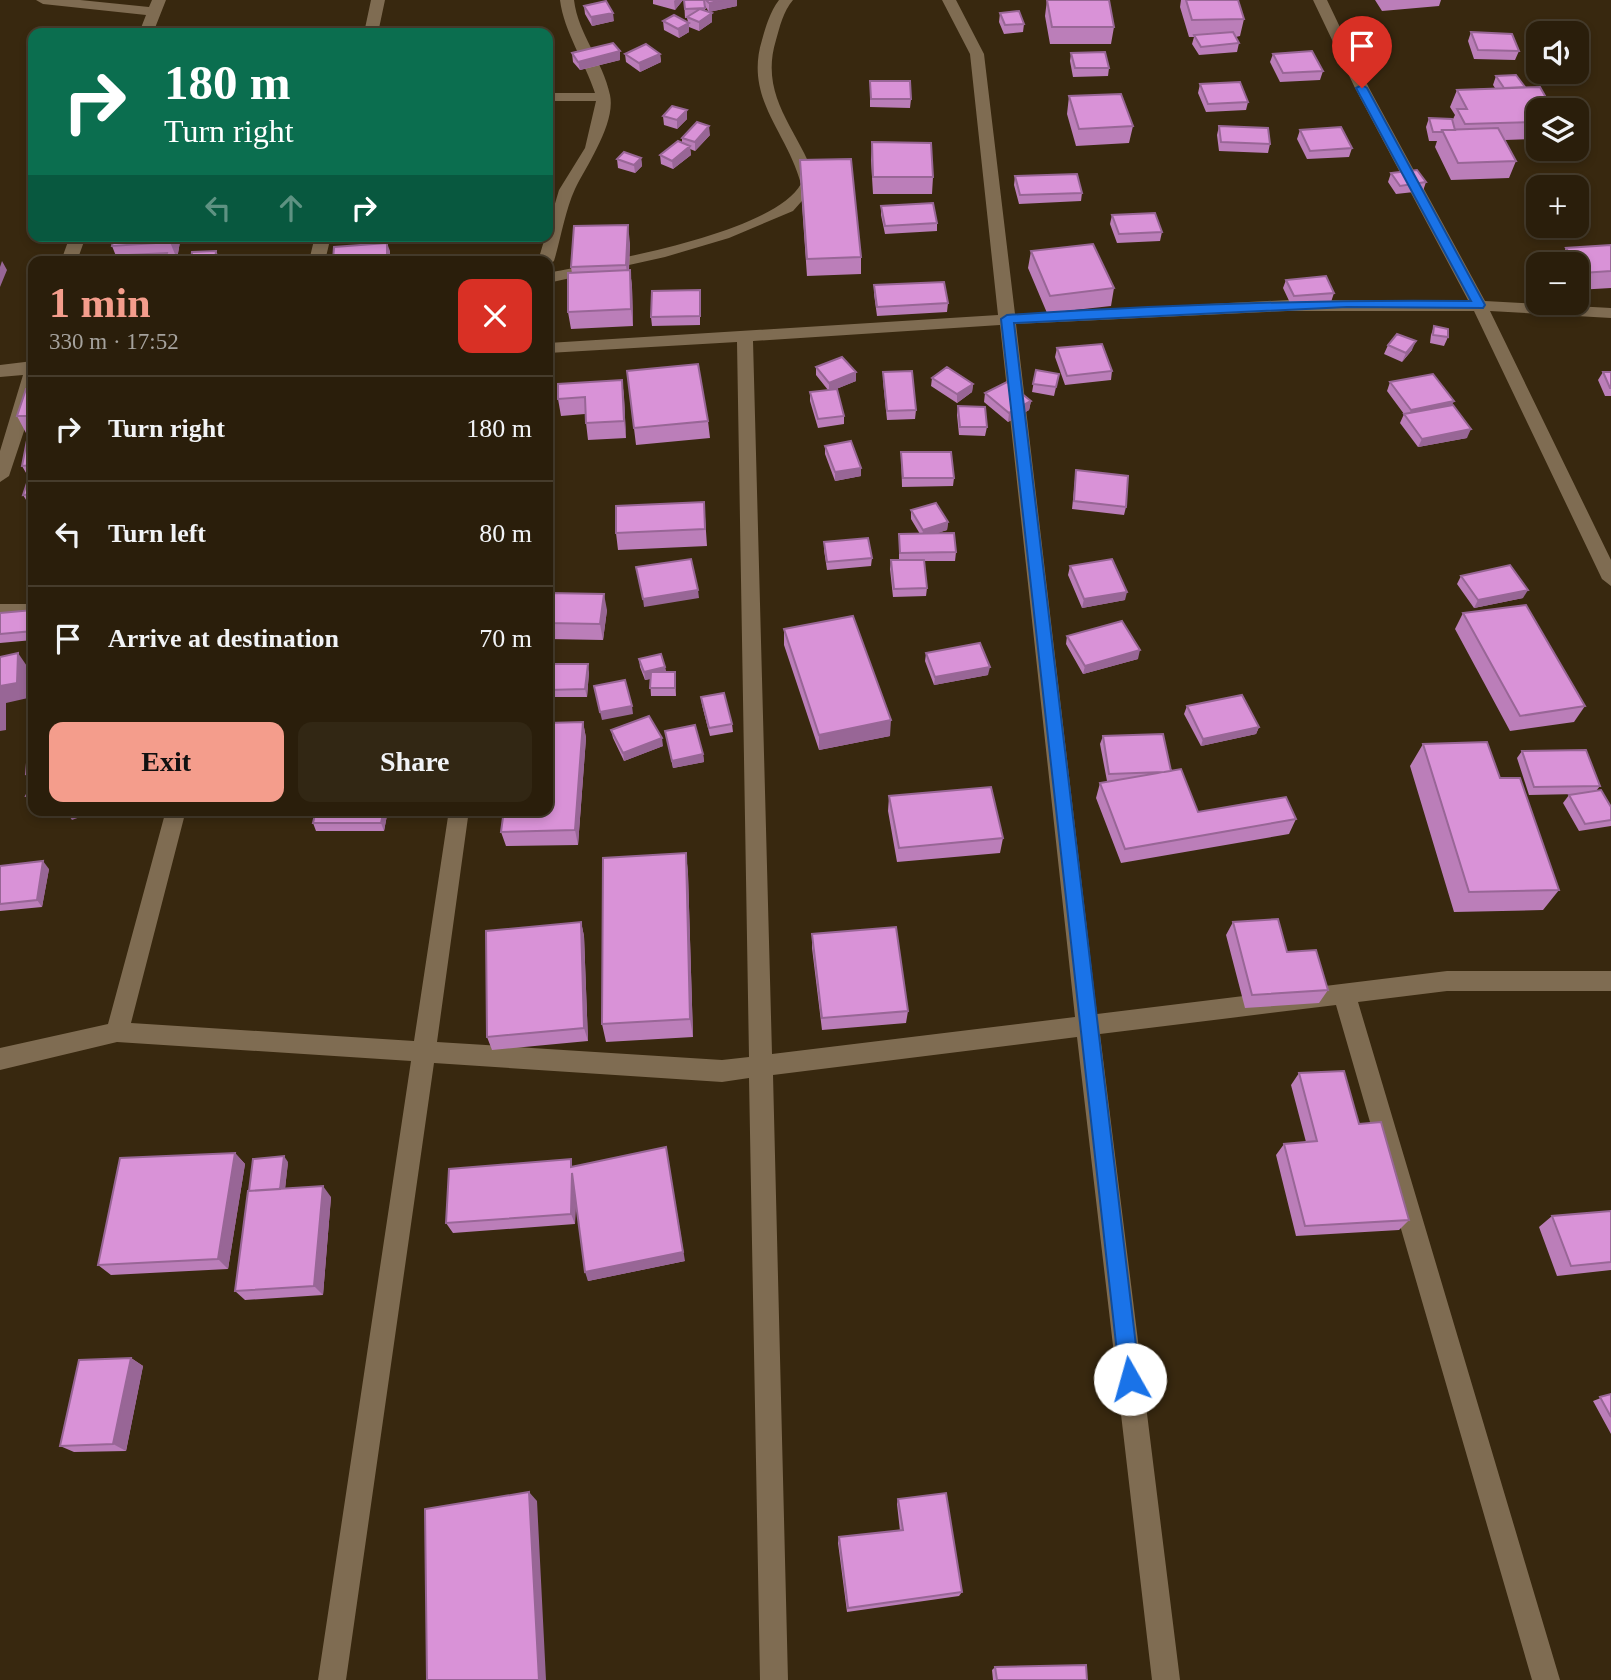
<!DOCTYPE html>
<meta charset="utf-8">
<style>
body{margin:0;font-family:Georgia,serif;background:#322714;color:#f1f3f6;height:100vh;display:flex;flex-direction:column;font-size:26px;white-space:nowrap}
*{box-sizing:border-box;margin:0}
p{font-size:23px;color:#a5a29d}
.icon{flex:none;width:38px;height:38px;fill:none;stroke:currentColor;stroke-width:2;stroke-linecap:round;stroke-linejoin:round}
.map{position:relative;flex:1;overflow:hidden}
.details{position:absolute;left:28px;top:256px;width:525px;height:560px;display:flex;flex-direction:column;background:#2a1e0b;border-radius:14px;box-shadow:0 4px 10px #0003,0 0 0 2px #463c2c}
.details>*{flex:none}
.top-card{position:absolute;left:28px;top:28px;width:525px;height:214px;border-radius:14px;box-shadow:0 4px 10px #0003,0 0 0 2px #463c2c;background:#0b6e4f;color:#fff;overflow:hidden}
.buttons{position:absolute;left:1526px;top:21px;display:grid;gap:14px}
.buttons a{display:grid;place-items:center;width:63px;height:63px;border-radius:14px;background:#2a1e0b;box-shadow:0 4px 10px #0003,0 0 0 2px #463c2c;font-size:35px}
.pin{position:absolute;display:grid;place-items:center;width:60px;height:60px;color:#fff;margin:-72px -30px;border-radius:50% 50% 50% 0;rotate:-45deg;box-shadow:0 0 7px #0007}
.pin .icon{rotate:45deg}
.me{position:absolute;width:77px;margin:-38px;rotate:353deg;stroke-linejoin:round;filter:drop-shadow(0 0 5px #0008)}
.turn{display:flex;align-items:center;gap:24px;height:147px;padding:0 21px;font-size:32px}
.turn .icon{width:91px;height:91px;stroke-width:2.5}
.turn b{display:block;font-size:49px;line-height:60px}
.lanes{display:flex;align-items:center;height:66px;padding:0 21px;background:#0003;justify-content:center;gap:35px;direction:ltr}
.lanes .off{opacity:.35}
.round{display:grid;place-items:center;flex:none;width:74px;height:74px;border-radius:14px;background:#322714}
.headline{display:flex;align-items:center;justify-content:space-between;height:119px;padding:0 21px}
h1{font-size:42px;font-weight:800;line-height:52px;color:#f49d8c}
.button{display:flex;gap:14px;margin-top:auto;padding:14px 21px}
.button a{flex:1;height:80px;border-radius:14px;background:#f49d8c;color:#111;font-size:28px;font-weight:800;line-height:80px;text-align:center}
.button a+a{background:#322714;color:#f1f3f6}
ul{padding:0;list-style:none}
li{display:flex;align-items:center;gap:21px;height:105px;padding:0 21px;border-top:2px solid #463c2c}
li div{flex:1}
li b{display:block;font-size:26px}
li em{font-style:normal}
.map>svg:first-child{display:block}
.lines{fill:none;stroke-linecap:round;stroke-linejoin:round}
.street{fill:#7f6c52;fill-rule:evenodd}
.wall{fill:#bb7eb9}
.shaded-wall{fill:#986696}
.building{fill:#d992d7;stroke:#986696;stroke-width:2}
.route{fill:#1a73e8;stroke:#114b97;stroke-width:2}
</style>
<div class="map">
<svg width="1611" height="1680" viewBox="0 0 1611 1680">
<rect width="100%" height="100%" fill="#38280f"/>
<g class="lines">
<path class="street" d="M36 0H80L149 7 152 0H166L153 33H139L146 15 43 4Z
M371 0H385L378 33H364Z
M560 0H574C578 34 603 61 610 95 616 123 587 165 575 189 565 211 561 238 554 261L548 265V261H538L559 190 585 148 596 101H548V93H595C585 62 564 32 560 0Z
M779 0H793C783 12 780 26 776 40 758 99 801 131 817 184L793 211 729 238 665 257 548 283V273C605 261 772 234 801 184 787 131 744 99 762 40 766 26 770 12 779 0Z
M942 0H956L984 54 1015 314 1288 300H1468L1355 88 1313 0H1327L1369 88 1485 301 1611 308V318L1490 311 1611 560V586L1602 579 1474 311H1288L1016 324 1097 1014 1447 971H1611V991H1447L1358 1002 1560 1680H1532L1336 1005 1100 1034 1180 1680H1152L1077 1037 773 1075 788 1680H760L749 1078 722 1082 434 1063 346 1680H318L411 1061 117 1042 0 1070V1048L108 1024 166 810H186L131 1023 414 1041 449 810H469L437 1042 722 1060 749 1057 737 342 548 353V343L998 315 970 54ZM1000 325 1075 1017 772 1054 753 341Z
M70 236H86L77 261H61Z
M315 236H331L325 261H309Z
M33 361V404L9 476 0 482V451L23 375 0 377V365Z
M0 604H33V618H0Z"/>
</g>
<path class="wall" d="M653 0H683L675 10 653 4Z
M684 0H737V6L709 12 705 6V11L712 13V22L699 31 689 27V32L679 38 664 30 663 21 688 22 687 18H685Z
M1047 0 1114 27 1111 44H1050L1045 16Z
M1181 0H1238L1244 19 1240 36 1236 37 1239 43 1237 52 1199 55 1192 44 1194 37H1189L1180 7Z
M1375 0H1441L1439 6 1382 11Z
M584 6 614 21 592 26 585 14Z
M1000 13 1024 24 1023 32 1004 34 999 22Z
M1471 32 1519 51 1515 60 1474 59 1468 41Z
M620 51V60L580 70 573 62 572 53Z
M1071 53 1109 68 1108 76 1073 77 1070 61Z
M625 54H660L661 62 640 72 626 62Z
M1273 54 1323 71 1320 80 1280 82 1270 62Z
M1496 76 1538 110V139L1505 140 1516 161 1509 178 1451 180 1435 147 1437 141H1429L1426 127 1429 118 1452 121 1455 115 1450 107 1457 90 1495 88 1493 85Z
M870 81 911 99 910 108 870 107Z
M1200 84 1248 102 1246 110 1206 112 1198 93Z
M1069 96 1133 126 1129 143 1076 146 1067 114Z
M687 110V119L677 129 664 125 663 116Z
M1219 126 1270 144 1268 153 1219 151 1217 135Z
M1300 130 1352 148 1349 157 1307 159 1297 139Z
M710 135 695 151 690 149 691 155 673 169 661 164 660 155 682 143V138Z
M872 142 933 177 932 194H873L871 160Z
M641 158 642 166 635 173 618 168 617 159Z
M800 160 861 257V274L807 276 800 177Z
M1391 173 1426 182 1423 191 1396 194 1388 182Z
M1015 176 1082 193 1081 201 1019 204 1014 185Z
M881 206 937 223V231L885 234 881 215Z
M1112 215 1162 232 1160 241 1117 243 1110 224Z
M181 236 177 259H169L170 261H108L116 256 112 246Z
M630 243 629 270H630L632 287 633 326 571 329 568 312 572 273 571 267Z
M1611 245V288L1577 290V264H1558L1566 248Z
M1031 251 1114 288 1111 306 1047 313 1028 268Z
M1286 280 1334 293 1331 302 1291 305 1283 288Z
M874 285 948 303 947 312 877 316 874 294Z
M700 299V325L652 326 651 317Z
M1434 326 1448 337 1444 346 1430 343 1431 335Z
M1388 345 1412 350 1402 362 1384 354Z
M1057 348 1112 371 1111 380 1065 385 1055 357Z
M816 367 856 372V381L836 389 844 416V424L818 428 810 401V392L828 390 816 375Z
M1036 370 1059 374 1054 396 1032 392Z
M627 371 708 421 710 438 636 445Z
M883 372 916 410 915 419 887 420 883 381Z
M1603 372H1611V396H1605L1598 380Z
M932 378 973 384 972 392 957 403 931 386Z
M622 380 624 397 626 438 588 440 585 414 561 416 558 399Z
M1390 382 1453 405 1467 438 1418 447 1400 423 1404 414 1387 391Z
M33 389V503H28L23 495 29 478 22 466 28 433H26L17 416Z
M985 393 1031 401 1029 410 1008 422 984 402Z
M958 406 987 427 985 436 959 435 957 415Z
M825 446 861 468V476L835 481 825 454Z
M901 452 954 478 953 486 902 487Z
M1076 470 1126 507 1124 515 1072 509Z
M704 502 707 546 618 550 616 533Z
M911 510 948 522 947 530 937 533 956 552 955 561H924L927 588 926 596 893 597 890 569 891 560H899V534H920L911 519Z
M824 542 872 558 871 566 827 570 824 550Z
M1070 566 1125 600 1082 608 1068 575Z
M1461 576 1523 598 1474 608 1457 584Z
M548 593 607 610 603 640 548 639Z
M33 610V640L0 643V613Z
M1463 613 1585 706 1574 722 1510 731 1455 629Z
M784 629 890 736 819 750 784 645Z
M1067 636 1138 659 1083 674 1066 644Z
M926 653 988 675 934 685 925 661Z
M639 659 665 667 666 672H675L676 696H651L650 679 645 680 640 667Z
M548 664 589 672 587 697H548Z
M701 697 732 724 733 732 710 736 702 705Z
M1187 706 1259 727 1256 734 1201 746 1184 714Z
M583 722 586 738 578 845 506 846 501 832Z
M611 730 663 746 624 761 613 738Z
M665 731 703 754 704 762 673 768Z
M1103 736 1171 771 1198 812 1296 819 1289 834 1121 863 1096 798 1100 783 1112 781H1107L1100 744Z
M1423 744 1500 778 1559 890 1543 910 1454 912 1410 766Z
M1522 751 1600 786 1596 791 1611 807V826L1579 831 1563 803 1569 795 1578 794 1529 795 1517 758Z
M33 784V804L32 803 26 796Z
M889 796 1003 838 1000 853 897 862 888 811Z
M316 810H388L384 831H316L313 823Z
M686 853 688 874 693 1037 606 1042 602 1024Z
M0 866 49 869 42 907 0 911Z
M581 922 584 936 588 1041 492 1050 487 1037Z
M1233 922 1287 952 1328 990 1319 1003 1245 1008 1226 935Z
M812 934 908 1011 906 1023 822 1030 812 948Z
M1299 1073 1359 1124 1409 1220 1399 1230 1296 1236 1276 1155 1284 1144 1306 1142 1291 1085Z
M235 1153 245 1164 228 1269 111 1275 98 1265Z
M288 1162 285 1189 331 1197 323 1295 245 1300 235 1291Z
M573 1166 685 1261 588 1281 576 1202 575 1224 453 1233 446 1223Z
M1611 1211V1270L1557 1276 1539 1227 1552 1216Z
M131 1358 143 1366 126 1451 74 1452 60 1446Z
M1611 1394V1434L1593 1401Z
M898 1499 962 1592 959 1596 847 1612 838 1543 839 1537 900 1531 897 1504Z
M995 1667 1087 1680H993L992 1670Z"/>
<path class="shaded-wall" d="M675 0H683L675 10 674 1Z
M723 0H737V6L709 12V3Z
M613 13 614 21 592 26 591 17Z
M712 13V22L699 31V22Z
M689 23V32L679 38 678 29Z
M620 51V60L580 70 578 62Z
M660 54 661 62 640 72 639 63Z
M687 110V119L677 129V120Z
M709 126 710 135 695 151V142Z
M690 146 691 155 673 169 672 161Z
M641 158 642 166 635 173 634 165Z
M628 225 630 243 628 282 626 265Z
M171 236H181L177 259 170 242Z
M387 243 390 251V261H387Z
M216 251 220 259V261H215Z
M167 253 170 261H165Z
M2 261 7 270 0 287V267Z
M630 270 632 287 633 326 631 309Z
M1416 341 1412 350 1402 362 1406 353Z
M856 372V381L829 392V383Z
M622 380 624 397 626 438 624 421Z
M973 384 972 392 957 403V394Z
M1031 401 1029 410 1008 422 1009 413Z
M1454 401 1450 410 1407 419 1411 410Z
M1471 429 1467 438 1418 447 1422 439Z
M861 468V476L835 481V472Z
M948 522 947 530 922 538 923 530Z
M698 590 699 598 644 607 643 599Z
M1528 590 1523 598 1474 608 1478 600Z
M1127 592 1125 600 1082 608 1084 599Z
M604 594 607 610 603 640 600 624Z
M1140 650 1138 659 1083 674 1085 666Z
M18 653 29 669 28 698 6 703V730L0 731V686Z
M588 664 589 672 587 697 585 689Z
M665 667 666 675 645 680 644 672Z
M990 667 988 675 934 685 935 677Z
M632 706 633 714 602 720 600 712Z
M891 720 890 736 819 750V735Z
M583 722 586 738 578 845 575 830Z
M1259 727 1256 734 1201 746 1203 739Z
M662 738 663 746 624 761 623 753Z
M703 754 704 762 673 768 672 761Z
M33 773V782H31L26 774Z
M73 810H99L72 820 67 813Z
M384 810H388L384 831 381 823Z
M686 853 688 874 693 1037 690 1019Z
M43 861 49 869 42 907 37 900Z
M581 922 584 936 588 1041 584 1028Z
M235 1153 245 1164 228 1269 218 1259Z
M284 1156 288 1162 284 1198 280 1193Z
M668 1158 685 1261 588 1281 585 1272Z
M572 1173 576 1184 575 1224 571 1214Z
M323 1186 331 1197 323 1295 314 1286Z
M131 1358 143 1366 126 1451 113 1444Z
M529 1492 537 1501 546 1680H539Z"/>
<path class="building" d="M684 0H704L705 8 685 9Z
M706 0H723L709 3Z
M1047 0H1109L1114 27H1052Z
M1186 0H1238L1244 19 1192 20Z
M606 1 613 13 591 17 584 6Z
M700 9 712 13 699 22 687 17Z
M1019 11 1024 24 1005 25 1000 13Z
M674 15 689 23 678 29 663 21Z
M404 30 410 33H398Z
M1233 32 1239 43 1201 47 1194 35Z
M1471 32 1512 34 1519 51 1478 50Z
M613 43 620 51 578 62 572 53Z
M646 44 660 54 639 63 625 54Z
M1312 51 1323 71 1283 73 1273 54Z
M1105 52 1109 68H1075L1071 53Z
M1516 75 1525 87 1504 88 1496 76Z
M870 81H910L911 99H871Z
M1240 82 1248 102 1208 104 1200 84Z
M1540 87 1553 110H1538V122L1465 124 1457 109H1467L1457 90Z
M1121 94 1133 126 1079 129 1069 96Z
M672 106 687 110 677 120 663 116Z
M1429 118 1452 119 1455 130H1442L1441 132H1433Z
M697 122 709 126 695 142 682 138Z
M1219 126 1268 128 1270 144 1221 142Z
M1341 127 1352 148 1310 151 1300 130Z
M1498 128 1516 161 1458 163 1442 130Z
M678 141 690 146 672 161 660 155Z
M872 142 931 143 933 177H873Z
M624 152 641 158 634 165 617 159Z
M851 159 861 257 807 259 800 160Z
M1417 170 1426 182 1400 186 1391 173Z
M1077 174 1082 193 1020 195 1015 176Z
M933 203 937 223 885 226 881 206Z
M1155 213 1162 232 1119 234 1112 215Z
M628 225 626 265 571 267 574 226Z
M114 236H171L170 242 112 246Z
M387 243V261H333L334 247Z
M1093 244 1114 288 1050 296 1031 251Z
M1611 245V271L1582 273 1566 248Z
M216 251 215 261H191L192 252Z
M167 253 165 261H108L109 256Z
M630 270 631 309 568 312V273Z
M1326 276 1334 293 1294 296 1286 280Z
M944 282 948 303 877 307 874 285Z
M700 290V316L651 317 652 291Z
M1434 326 1448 329V337L1433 335Z
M1397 334 1416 341 1406 353 1388 345Z
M1102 344 1112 371 1067 376 1057 348Z
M842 357 856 372 829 383 816 367Z
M698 364 708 421 634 428 627 371Z
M947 367 973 384 957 394 932 378Z
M1036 370 1059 374 1056 387 1033 384Z
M912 371 916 410 887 411 883 372Z
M1603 372H1611V388H1610Z
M1433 374 1454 401 1411 410 1390 382Z
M622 380 624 421 586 423 585 397 558 399V384Z
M1007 382 1031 401 1009 413 985 393Z
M26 389H33V416H17Z
M837 389 844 416 818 419 810 392Z
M1453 405 1471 429 1422 439 1404 414Z
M958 406 985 407 987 427H960Z
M30 425H33V465L22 466Z
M851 441 861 468 835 472 825 446Z
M901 452H951L954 478H903Z
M1076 470 1128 476 1126 507 1074 501Z
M30 474H33V494L23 495Z
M704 502 705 529 616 533V506Z
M936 503 948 522 923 530 911 510Z
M954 533 956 552 900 553 899 534Z
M868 538 872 558 827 562 824 542Z
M691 559 698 590 643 599 636 567Z
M1112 559 1127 592 1084 599 1070 566Z
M891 560H924L927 588 894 589Z
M1510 565 1528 590 1478 600 1461 576Z
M548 593 604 594 600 624 548 623Z
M1526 605 1585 706 1520 716 1463 613Z
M33 610V631L0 634V613Z
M853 616 891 720 819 735 784 629Z
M1122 621 1140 650 1085 666 1067 636Z
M980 643 990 667 935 677 926 653Z
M18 653 17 683 0 686V657Z
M661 654 665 667 644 672 639 659Z
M548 664H588L585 689 548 690Z
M651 672H675V688H650Z
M625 680 632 706 600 712 594 686Z
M724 693 732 724 709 728 701 697Z
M1242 695 1259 727 1203 739 1187 706Z
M649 716 662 738 623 753 611 730Z
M583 722 575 830 501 832 504 810H548V723Z
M695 725 703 754 672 761 665 731Z
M1163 734 1171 771 1164 772 1109 774 1103 736Z
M33 739V773L26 774 29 740Z
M1487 742 1500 778H1520L1559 890 1469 892 1423 744Z
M1586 750 1600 786 1534 787 1522 751Z
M1181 769 1198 812 1286 797 1296 819 1125 849 1100 783Z
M33 784V797L26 796Z
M991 787 1003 838 899 848 889 796Z
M1601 790 1611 807V820L1585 824 1569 795Z
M316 810H384L381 823H313Z
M686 853 690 1019 602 1024 603 858Z
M43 861 37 900 0 904V866Z
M1278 919 1287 952 1316 950 1328 990 1252 995 1233 922Z
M581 922 584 1028 487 1037 486 931Z
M896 927 908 1011 822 1018 812 934Z
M1344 1071 1359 1124 1381 1122 1409 1220 1305 1226 1284 1144 1317 1141 1299 1073Z
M666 1147 683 1252 585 1272 572 1173 571 1214 446 1223 449 1169 571 1159V1167Z
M235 1153 218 1259 98 1265 120 1158Z
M284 1156 280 1189 249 1191 253 1159Z
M323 1186 314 1286 235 1291 248 1191Z
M1611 1211V1262L1571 1266 1552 1216Z
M131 1358 113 1444 60 1446 79 1360Z
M1611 1394V1417L1600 1397Z
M529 1492 539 1680H427L425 1509Z
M946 1493 962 1592 848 1608 839 1537 903 1530 898 1499Z
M1086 1665 1087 1680H997L995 1667Z"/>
<path class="route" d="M1362 85 1367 88 1485 305 1483 308 1347 307 1014 323 1140 1379 1137 1386 1130 1389 1123 1386 1120 1379 1001 319 1007 315C1162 305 1316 299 1471 301L1356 88Z"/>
</svg>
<div class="buttons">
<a><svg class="icon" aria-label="sound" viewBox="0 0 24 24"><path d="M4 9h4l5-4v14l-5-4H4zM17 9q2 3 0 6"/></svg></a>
<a><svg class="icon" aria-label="layers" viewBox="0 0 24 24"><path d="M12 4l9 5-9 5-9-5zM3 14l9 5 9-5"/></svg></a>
<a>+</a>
<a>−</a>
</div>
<div class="pin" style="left:1362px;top:88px;background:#d93025"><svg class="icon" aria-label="arrive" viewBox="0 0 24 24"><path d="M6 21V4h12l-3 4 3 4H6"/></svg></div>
<svg class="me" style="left:1130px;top:1379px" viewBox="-20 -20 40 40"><circle r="19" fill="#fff"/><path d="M0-13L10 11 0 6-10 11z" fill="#1a73e8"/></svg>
<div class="top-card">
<div class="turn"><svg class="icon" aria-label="right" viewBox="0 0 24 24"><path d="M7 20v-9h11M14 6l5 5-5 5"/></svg><div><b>180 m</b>Turn right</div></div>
<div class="lanes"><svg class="icon off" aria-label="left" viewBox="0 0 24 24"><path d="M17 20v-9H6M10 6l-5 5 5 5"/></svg><svg class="icon off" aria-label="ahead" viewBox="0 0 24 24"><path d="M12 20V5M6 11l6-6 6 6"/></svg><svg class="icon" aria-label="right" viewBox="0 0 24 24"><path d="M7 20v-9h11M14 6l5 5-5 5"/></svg></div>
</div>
<section class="details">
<div class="headline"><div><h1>1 min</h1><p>330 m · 17:52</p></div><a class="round" style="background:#d93025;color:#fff"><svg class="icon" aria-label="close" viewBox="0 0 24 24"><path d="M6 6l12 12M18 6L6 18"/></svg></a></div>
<ul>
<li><svg class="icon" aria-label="right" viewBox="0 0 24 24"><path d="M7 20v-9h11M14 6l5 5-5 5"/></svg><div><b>Turn right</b></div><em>180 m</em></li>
<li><svg class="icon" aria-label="left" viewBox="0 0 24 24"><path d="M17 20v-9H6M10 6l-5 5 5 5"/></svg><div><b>Turn left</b></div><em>80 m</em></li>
<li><svg class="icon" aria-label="arrive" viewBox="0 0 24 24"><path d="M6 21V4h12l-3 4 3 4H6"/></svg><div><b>Arrive at destination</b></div><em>70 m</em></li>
</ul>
<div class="button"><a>Exit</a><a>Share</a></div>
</section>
</div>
